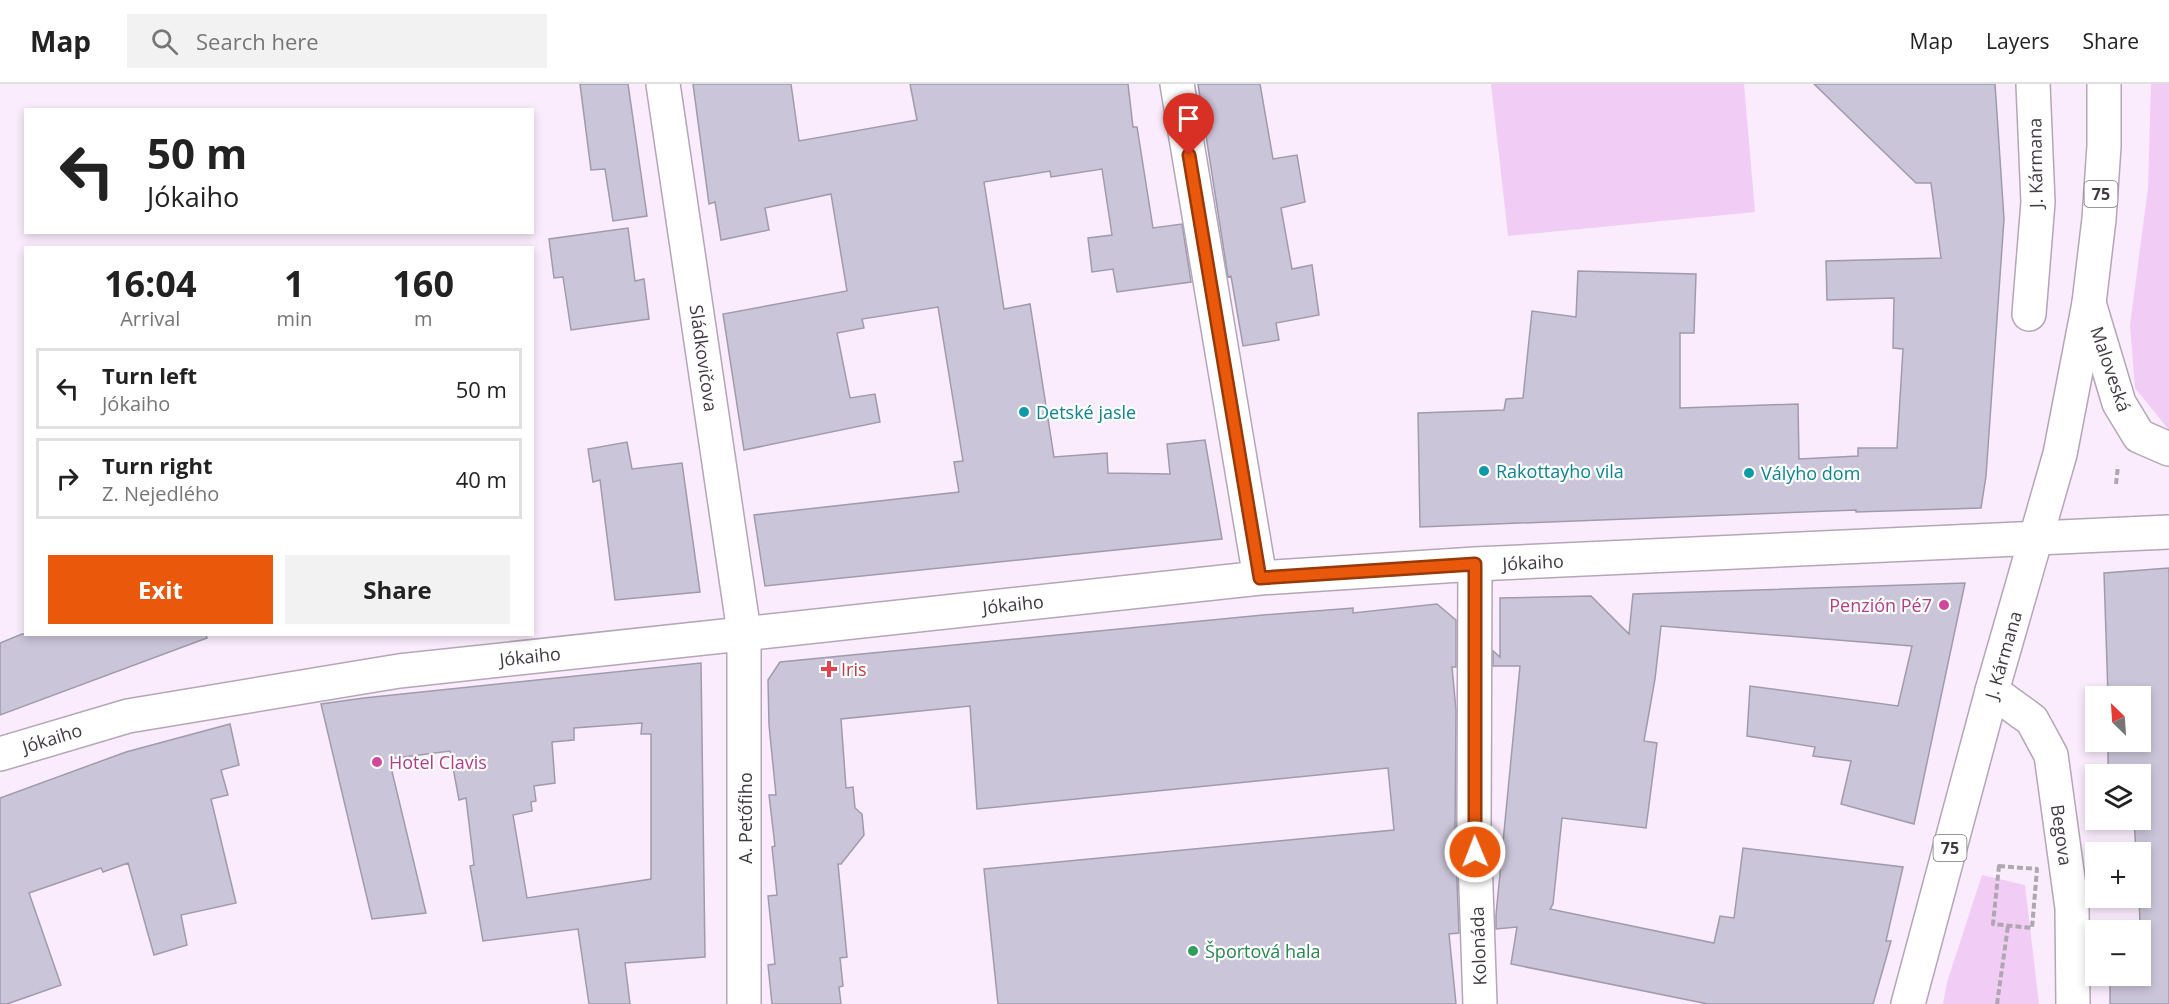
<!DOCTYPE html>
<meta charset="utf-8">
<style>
body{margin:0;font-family:"Open Sans",sans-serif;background:#f2f2f2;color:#222;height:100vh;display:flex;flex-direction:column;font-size:22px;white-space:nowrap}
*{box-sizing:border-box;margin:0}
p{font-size:20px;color:#767676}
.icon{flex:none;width:33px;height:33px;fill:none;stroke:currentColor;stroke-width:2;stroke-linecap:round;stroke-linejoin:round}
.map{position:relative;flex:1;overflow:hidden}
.side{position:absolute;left:24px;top:162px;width:510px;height:390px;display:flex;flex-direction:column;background:#fff;border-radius:0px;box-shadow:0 3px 9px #0003}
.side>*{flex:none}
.hud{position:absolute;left:24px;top:24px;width:510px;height:126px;border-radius:0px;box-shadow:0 3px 9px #0003;background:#fff;color:#222;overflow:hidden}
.needle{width:39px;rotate:335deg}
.tools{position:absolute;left:2085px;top:602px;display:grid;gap:12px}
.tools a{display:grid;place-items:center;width:66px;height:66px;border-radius:0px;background:#fff;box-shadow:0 3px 9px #0003;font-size:30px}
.pin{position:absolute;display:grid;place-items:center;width:51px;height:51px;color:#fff;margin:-62px -26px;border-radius:50% 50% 50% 0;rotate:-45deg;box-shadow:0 0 6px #0007}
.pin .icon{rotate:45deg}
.me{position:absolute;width:66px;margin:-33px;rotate:359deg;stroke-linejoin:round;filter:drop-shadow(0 0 4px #0008)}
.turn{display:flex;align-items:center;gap:21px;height:126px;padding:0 24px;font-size:27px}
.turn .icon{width:78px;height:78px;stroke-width:2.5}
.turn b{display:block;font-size:42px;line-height:51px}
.eta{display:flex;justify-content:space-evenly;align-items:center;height:102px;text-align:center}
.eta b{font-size:36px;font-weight:700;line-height:42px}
.action{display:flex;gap:12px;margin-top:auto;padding:12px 24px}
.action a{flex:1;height:69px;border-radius:0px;background:#ea580c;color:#fff;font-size:24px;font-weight:700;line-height:69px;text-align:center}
.action a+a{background:#f2f2f2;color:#222}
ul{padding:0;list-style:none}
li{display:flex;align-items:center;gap:18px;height:81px;margin:0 12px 9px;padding:0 12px;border:3px solid #e0e0e0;border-radius:0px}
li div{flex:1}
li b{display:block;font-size:22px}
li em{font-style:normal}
header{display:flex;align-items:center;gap:36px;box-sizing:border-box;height:84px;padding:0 30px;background:#fff;border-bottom:2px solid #e0e0e0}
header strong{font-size:28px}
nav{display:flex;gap:33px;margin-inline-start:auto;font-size:21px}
.search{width:420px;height:54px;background:#f2f2f2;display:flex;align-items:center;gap:15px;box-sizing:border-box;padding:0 21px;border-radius:0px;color:#767676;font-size:22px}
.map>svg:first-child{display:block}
.green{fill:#f1cdf6}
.building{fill:#cac5d8;stroke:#9f9bad;stroke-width:1.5;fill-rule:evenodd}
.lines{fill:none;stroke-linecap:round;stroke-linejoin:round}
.street-casing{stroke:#b4a6b6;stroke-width:36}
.primary-casing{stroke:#b4a6b6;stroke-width:36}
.path{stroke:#b0a6b2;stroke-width:4;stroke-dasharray:6 3;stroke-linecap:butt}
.street{stroke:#fff;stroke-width:33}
.primary{stroke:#fff;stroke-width:33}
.route-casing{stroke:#983908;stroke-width:15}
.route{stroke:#ea580c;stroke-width:10}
.culture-dot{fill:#0f9aa8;stroke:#fff;stroke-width:2}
.hotel-dot{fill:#d1479c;stroke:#fff;stroke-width:2}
.health-dot{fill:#e0444e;stroke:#fff;stroke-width:2}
.leisure-dot{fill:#2e9e5b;stroke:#fff;stroke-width:2}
.labels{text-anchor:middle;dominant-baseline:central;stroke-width:4.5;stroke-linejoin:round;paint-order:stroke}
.shield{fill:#fff;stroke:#797579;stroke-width:1.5}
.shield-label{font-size:16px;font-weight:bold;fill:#3f3a40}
.street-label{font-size:18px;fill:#3f3a40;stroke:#fff}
.culture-label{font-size:18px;fill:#0d838f;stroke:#fff;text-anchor:start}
.hotel-label{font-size:18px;fill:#b23c85;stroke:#fff;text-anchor:end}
.health-label{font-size:18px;fill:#be3a42;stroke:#fff;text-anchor:start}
.leisure-label{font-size:18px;fill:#27864d;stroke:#fff;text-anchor:start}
</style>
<header>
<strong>Map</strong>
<div class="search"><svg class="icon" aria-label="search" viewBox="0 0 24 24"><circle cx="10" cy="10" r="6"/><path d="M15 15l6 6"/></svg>Search here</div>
<nav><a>Map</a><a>Layers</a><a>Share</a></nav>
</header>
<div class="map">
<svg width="2169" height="920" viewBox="0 0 2169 920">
<rect width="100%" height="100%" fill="#faecfc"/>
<path class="green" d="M1491 0H1744L1755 128 1508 152Z
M2151 0H2169V346L2135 304 2130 241 2148 104Z
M1982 791 2025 801 2039 920H1943L1947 898Z"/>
<path class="building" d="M580 0H628L647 132 613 137 605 85 591 86Z
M693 0H791L799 57 917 36 910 0H1128L1133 43H1137L1153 144 1182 140 1191 198 1117 208 1113 185 1092 188 1088 154 1112 151 1102 85 1051 93 1050 87 984 98 1004 225 1030 220 1054 373 1107 369 1108 389 1170 390 1167 360 1205 356 1222 455 765 502 754 431 959 408 954 378 963 377 938 223 862 235 864 244 837 249 850 314 875 310 880 338 744 366 723 230 847 207 831 110 765 124 769 146 721 156 715 118 709 120Z
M1198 0H1260L1273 75 1297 71 1305 118 1281 124 1292 185 1312 181 1319 231 1276 239 1279 256 1243 262 1231 192 1228 193Z
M1814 0H1995L2004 135 1986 392 1981 424 1856 428V426L1420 443 1418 329 1504 326 1506 315 1523 314 1532 227 1576 233 1578 187 1696 190 1694 249H1680V324L1798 320 1799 375 1858 372V364H1897L1903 265 1893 264 1894 214 1827 216 1826 177 1941 174 1931 99H1916Z
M628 144 635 197 644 195 649 235 571 246 563 193 554 194 549 155Z
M627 358 632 385 682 379 700 508 615 516 600 396 593 398 588 365Z
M2169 484V920H2110V891H2140V846H2110V841L2140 839 2139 813H2140V768H2136L2134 735H2140V690H2108V657H2140V612H2108L2104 489Z
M1965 499 1914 740 1841 720 1851 677 1813 672 1815 663 1747 652 1750 602 1898 622 1912 562 1661 542 1655 595 1644 657 1657 659 1646 744 1562 734 1553 820 1550 825 1714 859 1720 832 1734 834 1743 764 1903 783 1886 857H1891L1873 920H1708L1511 880 1517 843 1496 845V831L1520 582H1493V567L1500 573V514L1591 512 1629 550 1633 510Z
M1437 520 1456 536V583H1452L1456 626 1455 747 1459 849 1449 850 1456 920H998L984 785 1394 746 1388 684 977 725 970 622 841 635 846 704 853 703 855 724 862 730 864 751 841 780H838L847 873 840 874 843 902 839 903 841 920H772L768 881 775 880 768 812 777 811 772 763 775 762 769 711H776L769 641 768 596 780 578 1263 531 1353 524V529Z
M22 550H206L207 554 0 631V559Z
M701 579 705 873 625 879 630 920H589L578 845 483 857 470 782 474 781 466 714 459 716 450 667 389 675 426 829 372 835 321 620 364 614ZM642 639 641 650H651V795L527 814 513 731 532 727 531 718 536 717 534 702 555 699 552 658 574 656V644Z
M230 640 239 681 221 686 228 711 211 715 236 819 181 831 187 861 154 871 128 779 103 788 101 784 29 809 61 901 7 920H0V714L126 668Z"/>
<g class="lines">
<defs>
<path id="street" d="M663 0 744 548V920
M1177 0 1260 494
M2089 219 2119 319 2139 352 2169 365
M2029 230 2038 118 2033 0
M1475 480 1474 746 1480 920
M1992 607 2032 636 2051 671 2072 824 2073 920
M0 670 128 632 399 587 1260 494 1475 480 2169 448"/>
<path id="primary" d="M1908 920 1992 607 2060 370 2089 219 2099 135 2104 62V0"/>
</defs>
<use href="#street" class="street-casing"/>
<use href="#primary" class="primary-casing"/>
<path class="path" d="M2116 400 2118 382
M1999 782 2037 785 2032 844 1993 840Z
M1997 920 2008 842"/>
<use href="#street" class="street"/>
<use href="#primary" class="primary"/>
</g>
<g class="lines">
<defs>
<path id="route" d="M1189 71 1260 494 1475 480V768"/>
</defs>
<use href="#route" class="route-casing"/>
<use href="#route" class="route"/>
</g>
<g class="culture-dot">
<circle cx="1024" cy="328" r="6"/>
<circle cx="1484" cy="387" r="6"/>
<circle cx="1749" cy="389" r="6"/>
</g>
<g class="hotel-dot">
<circle cx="1944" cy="521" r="6"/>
<circle cx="377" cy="678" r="6"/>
</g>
<path class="health-dot" d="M826 576h6v6h6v6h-6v6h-6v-6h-6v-6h6z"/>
<circle class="leisure-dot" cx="1193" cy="867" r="6"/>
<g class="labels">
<g class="shield">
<rect x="2084.5" y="97" width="33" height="26" rx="4.5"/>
<rect x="1933.5" y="751" width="33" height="26" rx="4.5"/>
</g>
<g class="shield-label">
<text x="2101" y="110">75</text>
<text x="1950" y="764">75</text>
</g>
<g class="street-label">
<text transform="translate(2035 79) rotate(-91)">J. Kármana</text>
<text transform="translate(704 274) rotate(82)">Sládkovičova</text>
<text transform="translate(2111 285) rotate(71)">Maloveská</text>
<text transform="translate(1533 478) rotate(-3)">Jókaiho</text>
<text transform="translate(1013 520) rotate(-6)">Jókaiho</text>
<text transform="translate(2003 571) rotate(-74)">J. Kármana</text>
<text transform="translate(530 572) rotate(-6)">Jókaiho</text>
<text transform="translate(52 654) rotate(-17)">Jókaiho</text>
<text transform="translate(745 734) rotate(-90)">A. Petőfiho</text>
<text transform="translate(2062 751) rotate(82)">Begova</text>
<text transform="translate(1478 862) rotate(-92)">Kolonáda</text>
</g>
<g class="culture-label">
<text x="1036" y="328">Detské jasle</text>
<text x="1496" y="387">Rakottayho vila</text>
<text x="1761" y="389">Vályho dom</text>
</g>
<g class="hotel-label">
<text x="1932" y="521">Penzión Pé7</text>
<text x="389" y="678" text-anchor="start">Hotel Clavis</text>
</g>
<g class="health-label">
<text x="841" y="585">Iris</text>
</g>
<g class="leisure-label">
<text x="1205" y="867">Športová hala</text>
</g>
</g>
</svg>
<div class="tools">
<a><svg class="needle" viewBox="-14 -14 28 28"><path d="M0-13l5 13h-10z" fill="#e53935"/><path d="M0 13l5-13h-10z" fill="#767676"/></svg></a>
<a><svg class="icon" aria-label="layers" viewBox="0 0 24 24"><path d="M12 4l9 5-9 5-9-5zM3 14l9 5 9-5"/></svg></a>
<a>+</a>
<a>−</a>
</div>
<div class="pin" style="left:1189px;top:71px;background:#d93025"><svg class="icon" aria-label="arrive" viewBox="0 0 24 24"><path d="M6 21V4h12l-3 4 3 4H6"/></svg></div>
<svg class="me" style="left:1475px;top:768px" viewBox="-20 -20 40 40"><circle r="17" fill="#ea580c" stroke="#fff" stroke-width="3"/><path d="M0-11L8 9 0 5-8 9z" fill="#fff"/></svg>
<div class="hud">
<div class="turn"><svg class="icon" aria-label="left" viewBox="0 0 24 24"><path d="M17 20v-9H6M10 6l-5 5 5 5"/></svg><div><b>50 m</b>Jókaiho</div></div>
</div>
<section class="side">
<div class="eta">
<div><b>16:04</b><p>Arrival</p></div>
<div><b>1</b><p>min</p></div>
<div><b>160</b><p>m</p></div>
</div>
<ul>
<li><svg class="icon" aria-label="left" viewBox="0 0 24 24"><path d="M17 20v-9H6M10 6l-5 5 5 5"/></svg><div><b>Turn left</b><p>Jókaiho</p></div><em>50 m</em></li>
<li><svg class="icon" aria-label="right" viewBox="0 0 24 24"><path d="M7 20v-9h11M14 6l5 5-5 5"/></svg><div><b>Turn right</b><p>Z. Nejedlého</p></div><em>40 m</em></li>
</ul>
<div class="action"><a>Exit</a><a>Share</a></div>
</section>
</div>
